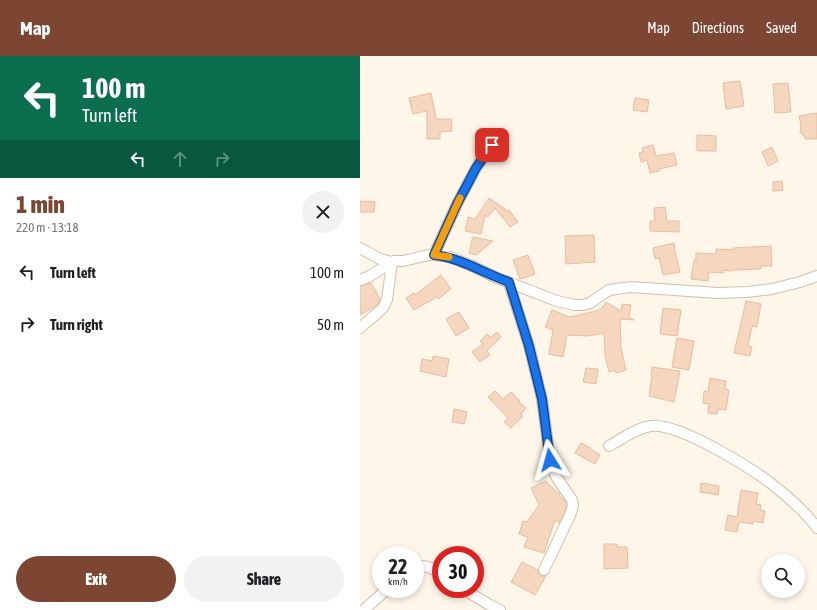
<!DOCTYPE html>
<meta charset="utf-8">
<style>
body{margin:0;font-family:"Asap Condensed",sans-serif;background:#f2f2f2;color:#202124;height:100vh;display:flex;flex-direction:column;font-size:15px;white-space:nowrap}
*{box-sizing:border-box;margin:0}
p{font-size:13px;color:#757577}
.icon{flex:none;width:22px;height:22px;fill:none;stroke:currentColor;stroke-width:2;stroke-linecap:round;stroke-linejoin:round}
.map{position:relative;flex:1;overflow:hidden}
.panel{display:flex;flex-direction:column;background:#fff;width:360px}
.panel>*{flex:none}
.hud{background:#0b6e4f;color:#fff;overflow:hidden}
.buttons{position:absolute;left:401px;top:498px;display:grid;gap:8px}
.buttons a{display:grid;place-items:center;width:44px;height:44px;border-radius:50%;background:#fff;box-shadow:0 2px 6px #0003;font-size:20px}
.speed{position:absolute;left:12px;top:490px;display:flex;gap:8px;font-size:20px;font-weight:700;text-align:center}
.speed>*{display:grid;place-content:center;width:52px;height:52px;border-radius:50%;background:#fff;box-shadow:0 2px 6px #0003;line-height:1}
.speed small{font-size:10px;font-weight:400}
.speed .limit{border:6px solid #d22;background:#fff;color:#111}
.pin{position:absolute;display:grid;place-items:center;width:34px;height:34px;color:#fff;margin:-17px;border-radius:8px;box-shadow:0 2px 6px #0006}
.me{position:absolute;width:44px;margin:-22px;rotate:352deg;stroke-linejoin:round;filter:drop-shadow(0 0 3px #0008)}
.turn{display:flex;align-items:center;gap:14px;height:84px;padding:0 16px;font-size:18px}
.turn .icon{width:52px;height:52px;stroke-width:2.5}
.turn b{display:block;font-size:28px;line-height:34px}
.lanes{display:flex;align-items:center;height:38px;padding:0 16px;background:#0003;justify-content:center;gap:20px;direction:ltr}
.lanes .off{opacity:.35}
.round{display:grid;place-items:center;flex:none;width:42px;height:42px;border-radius:21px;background:#f2f2f2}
.summary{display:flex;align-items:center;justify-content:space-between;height:68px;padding:0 16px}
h1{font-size:24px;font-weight:800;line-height:30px;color:#7d4633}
.primary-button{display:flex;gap:8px;margin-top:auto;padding:8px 16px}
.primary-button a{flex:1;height:46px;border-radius:24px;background:#7d4633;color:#fff;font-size:16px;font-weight:800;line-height:46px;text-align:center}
.primary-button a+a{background:#f2f2f2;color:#202124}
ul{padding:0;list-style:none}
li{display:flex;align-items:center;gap:12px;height:52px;padding:0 16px}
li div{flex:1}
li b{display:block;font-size:15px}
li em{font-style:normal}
header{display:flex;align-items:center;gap:24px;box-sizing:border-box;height:56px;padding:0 20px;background:#7d4633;color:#fff}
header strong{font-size:19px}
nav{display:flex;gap:22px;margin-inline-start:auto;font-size:14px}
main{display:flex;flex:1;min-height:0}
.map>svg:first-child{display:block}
.building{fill:#f5d6be;stroke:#e9bd9d}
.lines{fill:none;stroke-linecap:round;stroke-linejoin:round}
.minor-casing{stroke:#d2bfac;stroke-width:12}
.minor{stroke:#fff;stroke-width:10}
.route-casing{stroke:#114b97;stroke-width:10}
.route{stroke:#1a73e8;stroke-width:7}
.slow{stroke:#f59e0b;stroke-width:7}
</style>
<header>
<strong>Map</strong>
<nav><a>Map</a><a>Directions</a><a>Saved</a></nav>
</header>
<main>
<section class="panel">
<div class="hud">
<div class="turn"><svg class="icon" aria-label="left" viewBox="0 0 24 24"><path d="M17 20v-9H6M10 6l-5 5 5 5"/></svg><div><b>100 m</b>Turn left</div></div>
<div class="lanes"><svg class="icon" aria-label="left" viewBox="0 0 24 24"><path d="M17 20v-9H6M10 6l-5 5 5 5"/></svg><svg class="icon off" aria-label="ahead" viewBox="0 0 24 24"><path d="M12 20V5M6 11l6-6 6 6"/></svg><svg class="icon off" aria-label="right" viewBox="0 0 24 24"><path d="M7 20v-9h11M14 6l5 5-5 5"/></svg></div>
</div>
<div class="summary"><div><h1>1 min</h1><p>220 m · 13:18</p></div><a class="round"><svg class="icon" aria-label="close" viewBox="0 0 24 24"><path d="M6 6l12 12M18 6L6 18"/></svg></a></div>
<ul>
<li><svg class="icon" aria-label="left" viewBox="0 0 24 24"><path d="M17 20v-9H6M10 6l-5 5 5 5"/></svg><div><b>Turn left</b></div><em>100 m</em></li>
<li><svg class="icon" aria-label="right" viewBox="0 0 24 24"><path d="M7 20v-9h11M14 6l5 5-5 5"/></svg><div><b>Turn right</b></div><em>50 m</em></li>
</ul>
<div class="primary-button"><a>Exit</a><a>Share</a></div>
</section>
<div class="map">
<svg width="457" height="554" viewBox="0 0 457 554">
<rect width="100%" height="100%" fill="#fef6e8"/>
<path class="building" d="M380 25 384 50 366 53 363 27Z
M428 27 431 56 415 57 413 28Z
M71 37 76 63H91L92 75 80 76V83H67V55L53 58 49 42Z
M275 42 289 44 287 56 273 54Z
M457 57V83H445V80H443V77H440L441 69 439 60Z
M337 79 356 80V95H337Z
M293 89 296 100 314 97 317 109 299 113V115L290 117 287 104 281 106 279 97 283 96 282 92Z
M412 91 418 105 408 110 402 96Z
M422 125 423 134 413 135V126Z
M129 142 148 155 149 154 158 166 150 171 135 152 128 161 125 159 121 178 105 175 108 161 115 163Z
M0 145 15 146 14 156H0Z
M305 151 307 165H319V176L290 175V165H295L294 152Z
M234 179 235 206 206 208 205 180Z
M113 181 133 185 116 199 109 197Z
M314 187 315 196 320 216 303 219 299 202 295 203 293 192Z
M411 190 412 210H401V213L371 214V215L364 214 363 217 349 216 348 225 331 223 334 204H336V197L356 198V193L374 194 373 192Z
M168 199 175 218 160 223 153 204Z
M81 219 91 233 78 243 77 241 54 254 46 242 54 237 55 239Z
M11 227 20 243 18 248 14 251 0 259V230Z
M386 245 401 248 397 271 392 270 388 290 392 291 390 300 374 297Z
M246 246 261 255 262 248 271 249 269 261 274 264 260 263 261 292 266 314 256 317 255 314 249 316 245 299 244 277 228 280 207 279 203 301 189 298 193 274 185 271 192 254 210 261 240 254Z
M303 252 321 254 317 280 300 278Z
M99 256 109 272 96 280 86 263Z
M137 276 141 281 127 295 130 299 120 306 112 296 123 288 120 285 127 278 131 281Z
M317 282 334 285 329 314 312 311Z
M73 300 89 303 86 321 60 315 62 303 72 305Z
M292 311 320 315 314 346 289 340 292 320H291Z
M226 312 238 313 236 328 223 326Z
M350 322 366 325 365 333 369 334 366 354 358 353 357 358 348 357 349 348 343 347 344 335 348 336Z
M135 335 143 343 151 336 160 345 159 346 166 352 161 358 163 360 151 372 144 366 148 362 128 341Z
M94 353 107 356 104 368 92 366Z
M221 387 231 392V393L240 399 235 408 215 397Z
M186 425 188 428 199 437 200 438 199 440 204 443 206 447 205 449 206 450 205 455 199 467 195 464 184 497 164 491 168 481 159 478 163 465 167 466 179 449 171 432Z
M341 427 359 430 358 439 340 436Z
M381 434 398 437 396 448 401 449 400 454 405 455 403 467 393 465V468L379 466 377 476 365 474 368 459 377 461Z
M244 488H257V491H267L268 512 244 513Z
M162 506 178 514V517L181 520H186L175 539 151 526Z"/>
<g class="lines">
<defs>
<path id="minor" d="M0 192 20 203 32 206 34 205H43L69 199H74L90 201 110 209 137 222 197 245 215 249H223L230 247 249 234 271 231 358 237 387 236 412 233 440 226 457 220
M74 199 97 148 116 112 138 79
M0 224 10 220 32 206
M149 227 169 290 182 343 189 396 192 411 197 422 212 444 213 449 211 457 184 514
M0 272 23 252 27 244 32 206
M249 390C262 383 276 372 291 370 320 367 395 414 418 433 433 445 446 457 457 472
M55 511C65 508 73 512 81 518
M103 533 128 548 140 554
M4 554 27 533"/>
</defs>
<use href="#minor" class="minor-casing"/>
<use href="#minor" class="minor"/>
</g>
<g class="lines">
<defs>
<path id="route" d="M132 89 116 112 97 148 74 199C101 202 123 217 149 226L169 290 182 343 190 404"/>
</defs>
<use href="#route" class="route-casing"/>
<use href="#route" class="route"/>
<path class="slow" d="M89 201 74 199 100 142"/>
</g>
</svg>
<div class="buttons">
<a><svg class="icon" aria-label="search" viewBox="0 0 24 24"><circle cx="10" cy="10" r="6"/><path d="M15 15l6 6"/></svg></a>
</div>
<div class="speed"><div>22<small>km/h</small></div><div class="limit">30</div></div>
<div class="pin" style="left:132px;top:89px;background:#d93025"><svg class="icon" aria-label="arrive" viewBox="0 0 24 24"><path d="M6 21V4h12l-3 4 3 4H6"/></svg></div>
<svg class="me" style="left:190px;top:404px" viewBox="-20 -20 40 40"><path d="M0-17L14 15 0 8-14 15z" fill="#1a73e8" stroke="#fff" stroke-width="4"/></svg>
</div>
</main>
